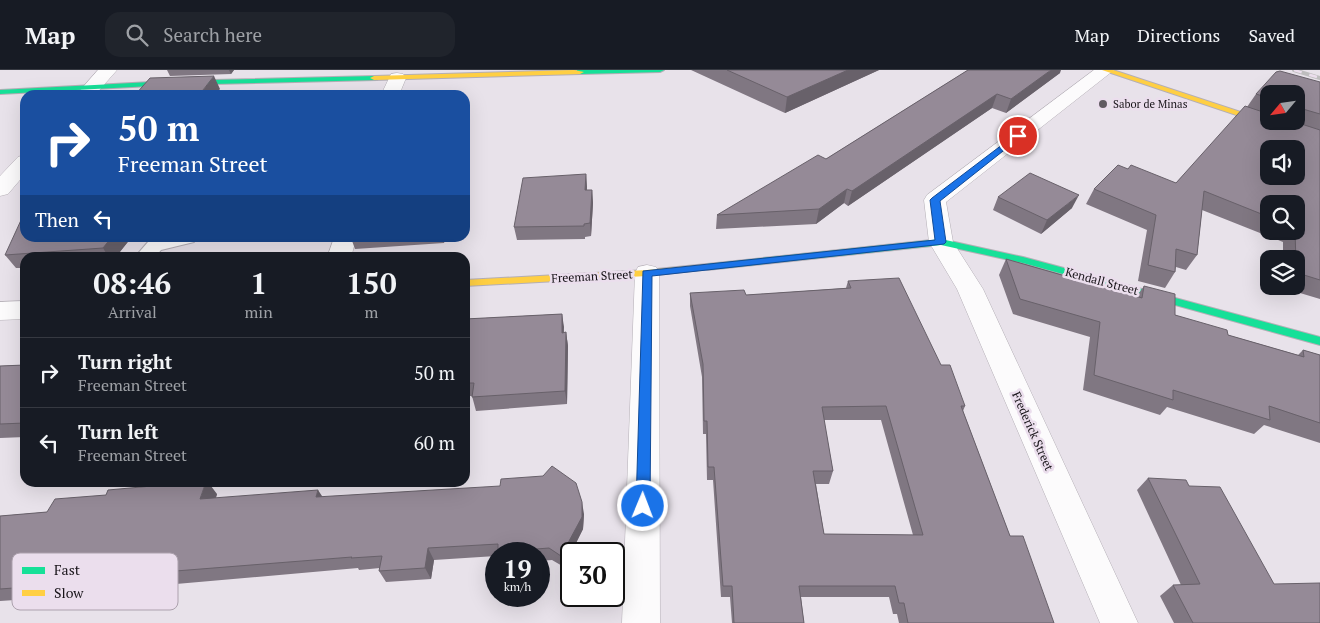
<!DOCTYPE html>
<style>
body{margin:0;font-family:"PT Serif",serif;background:#20242c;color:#f1f3f6;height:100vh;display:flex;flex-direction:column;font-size:19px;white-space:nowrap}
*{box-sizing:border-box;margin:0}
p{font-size:16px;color:#9ea1a6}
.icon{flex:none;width:28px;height:28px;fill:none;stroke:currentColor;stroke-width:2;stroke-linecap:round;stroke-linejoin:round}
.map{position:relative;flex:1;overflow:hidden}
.panel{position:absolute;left:20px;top:182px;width:450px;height:235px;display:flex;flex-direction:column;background:#171b24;border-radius:15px;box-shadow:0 5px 20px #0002}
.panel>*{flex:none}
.top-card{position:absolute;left:20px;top:20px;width:450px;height:152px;border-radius:15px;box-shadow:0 5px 20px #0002;background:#1a4fa0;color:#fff;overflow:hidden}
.needle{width:32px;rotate:241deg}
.controls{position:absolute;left:1260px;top:15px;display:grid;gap:10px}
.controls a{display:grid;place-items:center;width:45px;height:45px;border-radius:10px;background:#171b24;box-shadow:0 5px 20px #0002;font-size:25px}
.speed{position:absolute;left:485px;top:472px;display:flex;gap:10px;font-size:25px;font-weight:700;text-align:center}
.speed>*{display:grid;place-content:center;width:65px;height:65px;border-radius:50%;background:#171b24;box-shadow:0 5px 20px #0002;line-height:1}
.speed small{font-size:12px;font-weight:400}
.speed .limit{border:2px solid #111;border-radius:8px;background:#fff;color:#111}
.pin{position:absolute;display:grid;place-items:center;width:42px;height:42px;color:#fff;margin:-21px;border:2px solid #fff;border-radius:50%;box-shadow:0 1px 5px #0007}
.me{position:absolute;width:55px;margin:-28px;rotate:1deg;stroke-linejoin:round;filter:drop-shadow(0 0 4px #0008)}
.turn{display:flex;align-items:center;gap:18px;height:105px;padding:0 15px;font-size:22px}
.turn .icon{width:65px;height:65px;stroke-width:2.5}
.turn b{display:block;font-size:35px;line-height:42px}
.then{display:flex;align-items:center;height:48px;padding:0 15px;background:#0003;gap:10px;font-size:19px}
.eta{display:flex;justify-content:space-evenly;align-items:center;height:85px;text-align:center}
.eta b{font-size:30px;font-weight:700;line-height:35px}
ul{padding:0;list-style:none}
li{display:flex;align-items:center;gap:15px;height:70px;padding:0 15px;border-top:1px solid #363941}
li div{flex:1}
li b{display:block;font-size:19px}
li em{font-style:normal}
header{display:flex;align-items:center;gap:30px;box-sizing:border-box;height:70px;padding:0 25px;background:#171b24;border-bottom:1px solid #363941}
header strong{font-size:24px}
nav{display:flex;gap:28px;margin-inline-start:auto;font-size:18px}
.search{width:350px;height:45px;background:#20242c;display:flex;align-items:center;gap:12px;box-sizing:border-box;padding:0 18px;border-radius:15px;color:#9ea1a6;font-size:19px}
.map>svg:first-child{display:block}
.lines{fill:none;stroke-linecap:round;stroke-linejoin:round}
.lane-casing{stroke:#b4afb6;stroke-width:2}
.street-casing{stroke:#b4afb6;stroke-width:1}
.fast-casing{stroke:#b4afb6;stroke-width:2}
.slow-casing{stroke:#b4afb6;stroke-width:2}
.lane{fill:#fcfbfc;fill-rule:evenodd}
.street{fill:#fcfbfc;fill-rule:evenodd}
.fast{fill:#16e098;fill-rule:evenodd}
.slow{fill:#ffcf43;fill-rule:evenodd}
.rail-casing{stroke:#bebdbe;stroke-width:4}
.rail{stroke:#ebdeed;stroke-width:2.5;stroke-dasharray:8;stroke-linecap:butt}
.wall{fill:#807782;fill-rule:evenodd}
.shaded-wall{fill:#68616a}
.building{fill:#958a97;stroke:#68616a;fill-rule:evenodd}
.route{fill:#1a73e8;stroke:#114b97}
.poi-dot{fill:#615c62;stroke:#ebdeed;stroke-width:2}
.labels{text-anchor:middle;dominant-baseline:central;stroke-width:5;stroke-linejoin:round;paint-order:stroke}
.far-poi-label{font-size:11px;fill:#181419;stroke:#ebdeed;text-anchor:start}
.street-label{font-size:12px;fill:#181419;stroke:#ebdeed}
.key{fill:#ebdeed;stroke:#aca1ad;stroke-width:1}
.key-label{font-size:14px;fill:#181419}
</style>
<header>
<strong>Map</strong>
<div class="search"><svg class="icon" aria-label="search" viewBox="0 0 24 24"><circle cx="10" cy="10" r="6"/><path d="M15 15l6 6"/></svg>Search here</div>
<nav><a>Map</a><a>Directions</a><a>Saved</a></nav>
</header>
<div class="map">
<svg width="1320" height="553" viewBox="0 0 1320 553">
<rect width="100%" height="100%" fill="#e8e2ea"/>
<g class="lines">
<defs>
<path id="lane" d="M166 168H197L194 172 161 180 154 188H134L148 172Z"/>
<path id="street" d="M98 0H117L95 25H76Z
M1094 0H1114L946 132 953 172 983 219 1138 553H1100L957 219 929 172 924 130 927 125Z
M397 3 403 4 406 8 399 25H381L391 4Z
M25 85V104L8 124 0 126V106L18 87Z
M334 168H356L351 188H327Z
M647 195 656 197 659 203 660 553H622L635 203 638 197Z
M25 231V249L0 250V232Z"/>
<path id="fast" d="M577 0H664L660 2 580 4H577Z
M374 6 378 8 377 10 170 15 0 24V20L170 11Z
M941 169 1023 187 1320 267V275L1023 193 941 175 707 200 702 197 707 194Z"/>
<path id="slow" d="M574 0 584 2 580 4 374 10 370 8 374 6Z
M1102 0H1113L1320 68V73Z
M707 194 712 197 711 199 647 206 465 216V210L647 200Z"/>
</defs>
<use href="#lane" class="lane-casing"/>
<use href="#street" class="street-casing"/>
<use href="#fast" class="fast-casing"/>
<use href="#slow" class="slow-casing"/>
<use href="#lane" class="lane"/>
<use href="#street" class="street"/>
<use href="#fast" class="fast"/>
<use href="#slow" class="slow"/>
<defs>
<path id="rail" d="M1294 0 1320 8"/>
</defs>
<use href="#rail" class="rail-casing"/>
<use href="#rail" class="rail"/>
</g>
<path class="wall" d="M167 0H234L231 4 170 6Z
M691 0H879L785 43Z
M968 0 1060 3 1006 43 992 38 848 136 844 133 816 154 716 159 717 145 826 89Z
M1320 12V229L1290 220V216H1296V189H1283V172L1202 140 1197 185 1186 200 1176 197 1175 202 1165 218 1138 211 1147 160 1086 134 1094 119 1128 99 1176 113 1247 37 1256 24ZM1269 24H1296V51H1269ZM1269 134H1296V161H1269Z
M586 104 587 120H592L593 133 591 166 585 167V169L517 170 514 157Z
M998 127 1072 138 1041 164 993 140Z
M131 168 115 188H25V198H16L5 185Z
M351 168H445L444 173 355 179Z
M1006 189 1137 226 1144 216 1175 245 1228 265 1298 285 1303 280 1320 285V373L1264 355 1254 364 1167 337 1160 345 1083 320 1090 267 1013 244 999 205Z
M848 211 941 295 965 336 963 341 1010 466 1054 553H899L897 544H893L889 527H801L804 553H732L730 527H721L713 410H707L706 364H703L702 307 690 236V223L746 225 846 218ZM824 350H881L913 465 824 464 816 414H829L833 401Z
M562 244 564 263 566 262 568 276 567 334 476 341 472 326H465V249Z
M25 295V367L0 368V296Z
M1148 408 1189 416 1274 514 1320 553H1174L1160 526 1173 515H1181L1137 420Z
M217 424 216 428 322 427 584 444 583 459 564 497 552 490 539 491V484H496V486L434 490 431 509 386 512 379 501 380 498 359 500 358 498 176 514 159 516 154 530 105 535 91 525 0 531V446L47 442Z"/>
<path class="shaded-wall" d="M229 0H234L231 4Z
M848 0H879L785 43 787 27Z
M1051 0H1061L1060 3 1006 43 1011 29Z
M214 6 220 19 215 25H199Z
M997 24 992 38 848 136 852 121Z
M586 104 587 117 586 133 585 120Z
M847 119 844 133 816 154 819 139Z
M592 120 593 133 591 166 590 153Z
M1079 125 1072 138 1041 164 1047 150Z
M111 168H131L115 188H109L103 178Z
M442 168H445L444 173Z
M562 244 564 257 563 276 562 263Z
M566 262 568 276 567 334 565 321Z
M206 412H208L217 424 211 442 200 429Z
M318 420 326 432 316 427Z
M582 432 584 444 583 459 564 497 561 486Z
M428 478 434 490 431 509 425 498Z
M146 505 159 516 154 530 141 519Z"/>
<path class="building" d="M727 0H848L787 27Z
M968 0H1051L1011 29 997 24 852 121 847 119 819 139 717 145 818 85 826 89Z
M1280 1 1320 12V44L1296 37V24H1269V28L1256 24 1276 2Z
M214 6 199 25H135L150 8Z
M1245 36 1269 44V51H1292L1320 60V210L1304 205 1303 194 1296 192 1295 161H1296V134H1269V147L1204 121 1197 185 1176 179 1175 202 1148 195 1156 145 1094 119 1118 95 1128 99 1131 95 1176 113ZM1269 79H1296V106H1269Z
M1030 103 1079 125 1047 150 998 127Z
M586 104 585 120H592L590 153 584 154V156L514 157 523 108Z
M25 147V168H111L103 178 5 185 22 148Z
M1006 189 1142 228 1144 216 1175 224V245L1227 260 1228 265 1304 287 1303 280 1320 285V353L1269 336 1270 350 1173 320V330L1094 305 1100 252 1020 229Z
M899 208 941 295H950L965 336H961L1010 466H1023L1054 553H908L904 533H899L895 516H799L804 553H734L732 516H723L714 397H708L707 351H704L703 294 690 223 744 220 746 225 851 218 848 211ZM886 336 923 465 824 464 813 401H833L822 337Z
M562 244V263L566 262 565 321 472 327 474 313H465V249Z
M25 295V353L0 354V296Z
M552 396 576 413 582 432V447L561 486 549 478 498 482V474L428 478 425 498 379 501 382 486 351 488 352 487 163 502 146 505 141 519 90 524 95 512 0 519V446L47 442 55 429 106 425 108 420 196 412H206L200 429 318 420 316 427 500 416 501 409 543 406Z
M1148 408 1186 410 1189 416 1220 417 1274 514 1320 513V553H1193L1173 515 1200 514Z"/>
<path class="route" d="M1015 65 1022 66 940 131 946 172 944 174 652 206 650 436 648 441 643 443 638 441 636 436 643 201 935 170 930 130 932 128Z"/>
<circle class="poi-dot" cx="1103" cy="34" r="5"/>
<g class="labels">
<g class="far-poi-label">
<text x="1113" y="34">Sabor de Minas</text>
</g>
<g class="street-label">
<text transform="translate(592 206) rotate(-3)">Freeman Street</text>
<text transform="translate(1102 211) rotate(15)">Kendall Street</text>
<text transform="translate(1033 361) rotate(66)">Frederick Street</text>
</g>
</g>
<rect x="12" y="483" width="166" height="57" rx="8" class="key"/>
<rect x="22" y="497" width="23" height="7" fill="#16e098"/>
<rect x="22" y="520" width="23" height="6" fill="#ffcf43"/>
<g class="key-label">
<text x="54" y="505">Fast</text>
<text x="54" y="528">Slow</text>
</g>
</svg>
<div class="controls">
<a><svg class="needle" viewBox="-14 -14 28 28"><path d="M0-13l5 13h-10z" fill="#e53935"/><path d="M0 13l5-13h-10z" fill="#9ea1a6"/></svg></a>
<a><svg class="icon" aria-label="sound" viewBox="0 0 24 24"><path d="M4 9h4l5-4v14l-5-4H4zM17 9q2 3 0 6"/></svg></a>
<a><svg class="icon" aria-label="search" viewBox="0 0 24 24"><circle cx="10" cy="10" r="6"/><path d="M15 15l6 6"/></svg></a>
<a><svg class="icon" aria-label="layers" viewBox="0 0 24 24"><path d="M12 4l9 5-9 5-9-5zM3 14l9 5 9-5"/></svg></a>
</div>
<div class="speed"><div>19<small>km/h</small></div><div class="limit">30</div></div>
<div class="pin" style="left:1018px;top:66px;background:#d93025"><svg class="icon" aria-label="arrive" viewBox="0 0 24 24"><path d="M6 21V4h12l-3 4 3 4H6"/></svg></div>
<svg class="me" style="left:643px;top:436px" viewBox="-20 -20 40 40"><circle r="17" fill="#1a73e8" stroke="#fff" stroke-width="3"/><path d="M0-11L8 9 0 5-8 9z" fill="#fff"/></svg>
<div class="top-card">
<div class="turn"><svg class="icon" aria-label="right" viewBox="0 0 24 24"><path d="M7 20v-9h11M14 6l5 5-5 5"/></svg><div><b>50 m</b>Freeman Street</div></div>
<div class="then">Then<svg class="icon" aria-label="left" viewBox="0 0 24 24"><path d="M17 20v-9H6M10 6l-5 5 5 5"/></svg></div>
</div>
<section class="panel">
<div class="eta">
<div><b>08:46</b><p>Arrival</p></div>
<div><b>1</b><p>min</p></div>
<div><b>150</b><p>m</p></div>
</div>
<ul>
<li><svg class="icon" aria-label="right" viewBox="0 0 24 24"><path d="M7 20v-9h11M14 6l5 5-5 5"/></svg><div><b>Turn right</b><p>Freeman Street</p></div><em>50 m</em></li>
<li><svg class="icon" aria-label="left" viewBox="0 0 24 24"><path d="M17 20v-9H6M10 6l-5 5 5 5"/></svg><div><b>Turn left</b><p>Freeman Street</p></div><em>60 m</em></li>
</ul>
</section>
</div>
